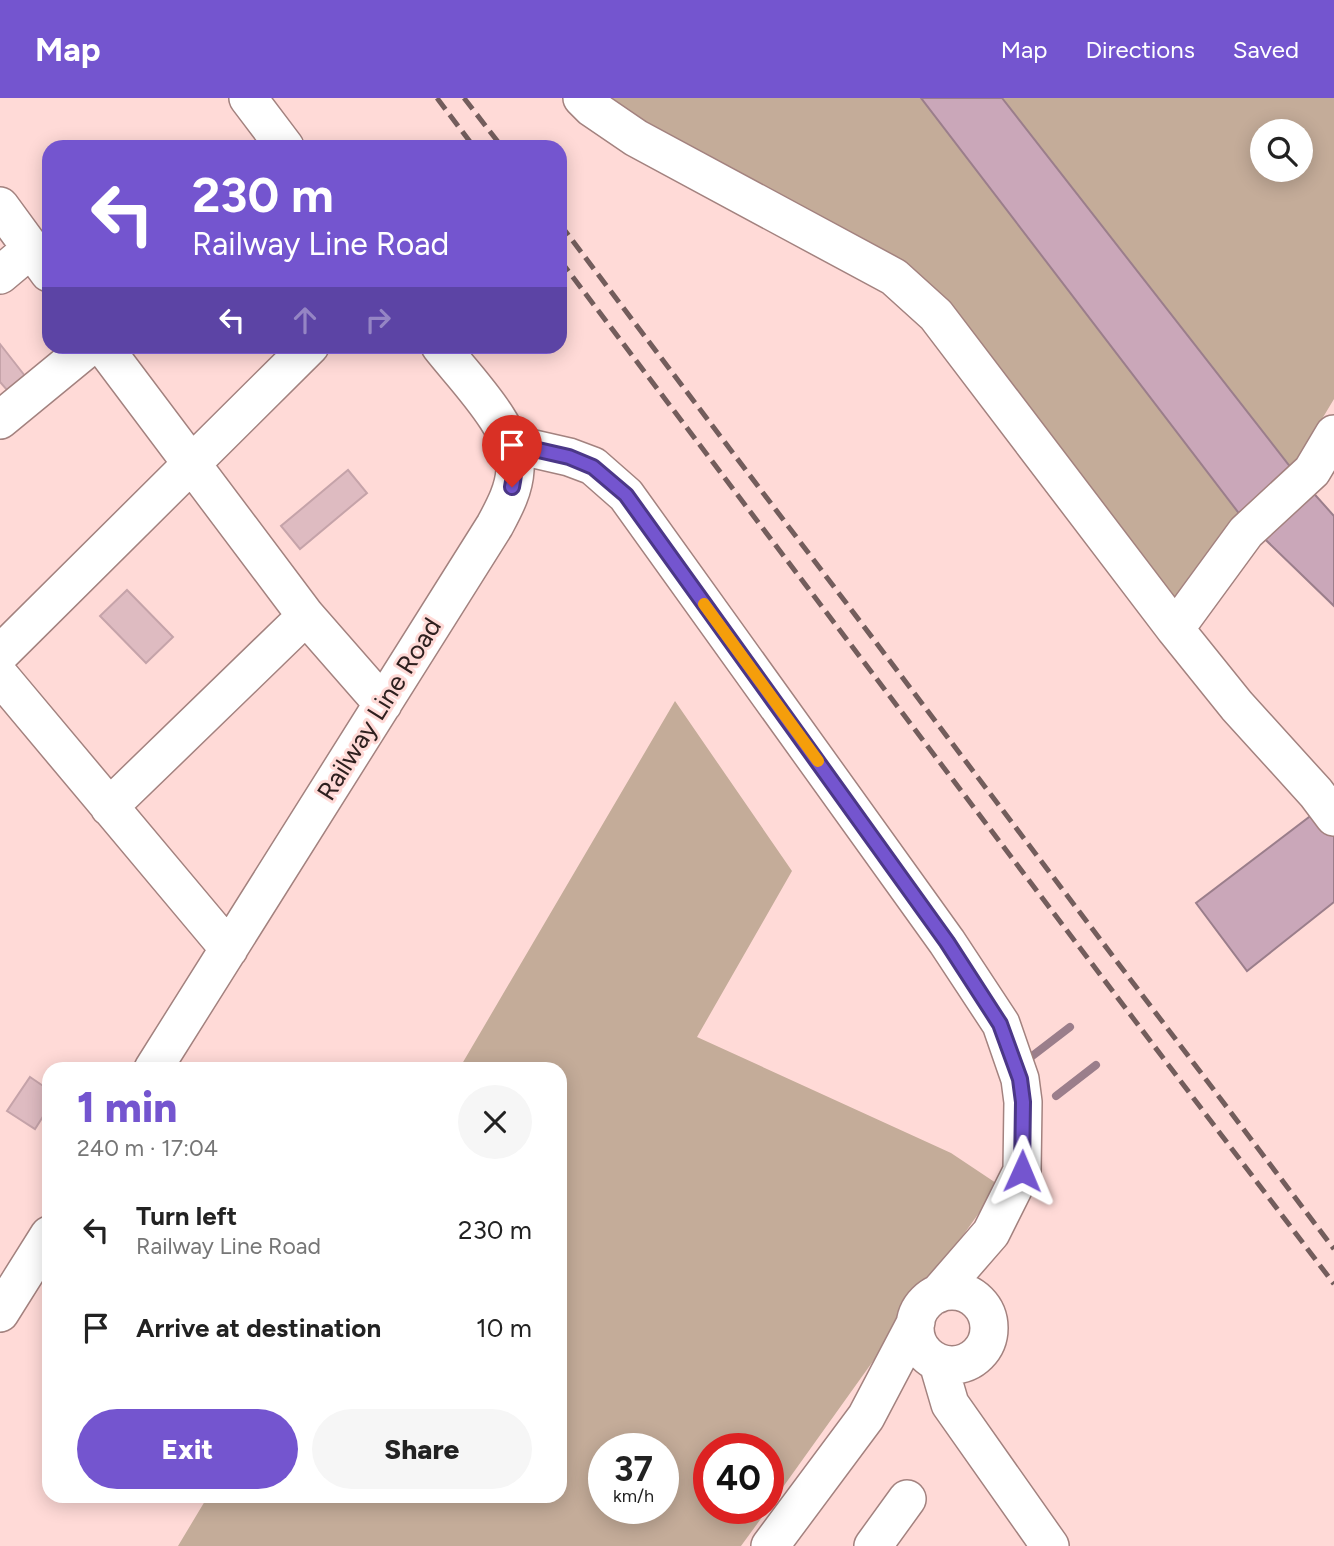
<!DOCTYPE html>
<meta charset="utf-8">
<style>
body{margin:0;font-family:Figtree,sans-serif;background:#f6f6f6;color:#222;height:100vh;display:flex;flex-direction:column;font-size:26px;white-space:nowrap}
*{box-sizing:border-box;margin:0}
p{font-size:23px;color:#767676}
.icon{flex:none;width:38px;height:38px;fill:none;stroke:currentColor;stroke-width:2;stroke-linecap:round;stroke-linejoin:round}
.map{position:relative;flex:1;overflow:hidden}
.panel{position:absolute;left:42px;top:964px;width:525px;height:441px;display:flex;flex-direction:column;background:#fff;border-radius:21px;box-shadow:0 4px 18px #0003}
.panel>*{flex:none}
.guide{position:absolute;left:42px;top:42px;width:525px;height:214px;border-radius:21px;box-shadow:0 4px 18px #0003;background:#7455cf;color:#fff;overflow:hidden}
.controls{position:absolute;left:1250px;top:21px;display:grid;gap:14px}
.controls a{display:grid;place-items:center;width:63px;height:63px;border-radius:50%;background:#fff;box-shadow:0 4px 18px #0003;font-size:35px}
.speed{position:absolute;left:588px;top:1335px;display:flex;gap:14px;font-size:35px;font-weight:700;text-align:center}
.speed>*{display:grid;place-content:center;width:91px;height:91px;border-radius:50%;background:#fff;box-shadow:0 4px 18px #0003;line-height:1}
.speed small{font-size:18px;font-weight:400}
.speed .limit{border:10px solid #d22;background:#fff;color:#111}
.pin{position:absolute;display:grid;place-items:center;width:60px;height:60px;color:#fff;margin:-72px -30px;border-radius:50% 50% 50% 0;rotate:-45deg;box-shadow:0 0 7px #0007}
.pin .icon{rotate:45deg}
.me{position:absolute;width:77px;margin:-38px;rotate:1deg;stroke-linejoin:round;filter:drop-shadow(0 0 5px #0008)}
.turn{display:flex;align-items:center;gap:24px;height:147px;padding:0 35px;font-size:32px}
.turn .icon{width:91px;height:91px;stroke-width:2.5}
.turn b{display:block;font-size:49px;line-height:60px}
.lanes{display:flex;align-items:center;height:66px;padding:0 35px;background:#0003;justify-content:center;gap:35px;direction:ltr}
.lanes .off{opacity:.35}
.round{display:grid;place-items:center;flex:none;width:74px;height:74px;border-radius:37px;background:#f6f6f6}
.headline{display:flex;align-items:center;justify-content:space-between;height:119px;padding:0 35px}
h1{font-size:42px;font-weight:800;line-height:52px;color:#7455cf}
.action{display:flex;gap:14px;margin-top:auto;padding:14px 35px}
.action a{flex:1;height:80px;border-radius:42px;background:#7455cf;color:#fff;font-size:28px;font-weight:800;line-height:80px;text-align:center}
.action a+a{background:#f6f6f6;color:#222}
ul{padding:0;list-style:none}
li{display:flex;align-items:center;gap:21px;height:98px;padding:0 35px}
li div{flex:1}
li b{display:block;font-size:26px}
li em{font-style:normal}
header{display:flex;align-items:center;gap:42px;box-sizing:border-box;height:98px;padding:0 35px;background:#7455cf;color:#fff}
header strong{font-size:33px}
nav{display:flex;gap:38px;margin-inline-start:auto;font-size:24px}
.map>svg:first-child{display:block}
.green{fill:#c4ac99;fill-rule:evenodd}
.water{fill:#caa7b9;stroke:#9b7e8b;stroke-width:2}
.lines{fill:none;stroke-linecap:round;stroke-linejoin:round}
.stream{stroke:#9b7e8b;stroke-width:8}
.building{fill:#debbc1;stroke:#c5a3a9;stroke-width:2}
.minor-casing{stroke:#a3827f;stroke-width:40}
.minor{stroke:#fff;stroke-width:37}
.rail{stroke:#735d5c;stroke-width:5;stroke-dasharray:14 7;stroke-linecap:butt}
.route-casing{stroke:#4b3787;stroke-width:18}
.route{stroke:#7455cf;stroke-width:12}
.slow{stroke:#f59e0b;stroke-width:12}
.labels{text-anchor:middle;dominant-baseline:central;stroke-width:6;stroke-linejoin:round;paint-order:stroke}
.street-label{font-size:26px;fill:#2e201f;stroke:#ffdad7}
</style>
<header>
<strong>Map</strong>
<nav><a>Map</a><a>Directions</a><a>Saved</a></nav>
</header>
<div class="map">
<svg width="1334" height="1448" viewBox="0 0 1334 1448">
<rect width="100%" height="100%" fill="#ffdad7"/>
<path class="green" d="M604 0H921L1241 418 1168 507 963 228 650 33Z
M1002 0H1334V301L1292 371ZM1262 33H1300V72H1262Z
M675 603 792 773 697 939 951 1055 999 1087 768 1410V1351H709V1410L768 1411 741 1448H178L208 1398H560V971H459ZM604 1351H663V1410H604Z"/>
<path class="water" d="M921 0H1002L1292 371 1334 418V508L1241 418Z
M1334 700V804L1247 873 1196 805Z"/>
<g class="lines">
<path class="stream" d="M1027 962 1070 929
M1056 998 1096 967"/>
</g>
<path class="building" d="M0 246 25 278 7 292 0 284Z
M348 372 367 395 300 451 281 428Z
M127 492 173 539 146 565 100 518Z
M30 979 49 992V1009L35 1031 7 1013Z"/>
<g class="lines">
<defs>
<path id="minor" d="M248 0 285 49
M582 0 592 10 636 40 894 179 936 217 1175 531 1237 608 1316 695 1334 719
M0 108 49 175
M0 177 31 151
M103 248 306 518 383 606
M0 322 90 248
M512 346 569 359 593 368 626 397 947 844 1001 926 1020 981 1023 1004 1022 1073 991 1135 938 1196
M1175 531 1246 434 1312 373 1334 336
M0 556 310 248
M0 578 229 851
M109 709 306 518
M153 971 495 427C504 410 514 392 515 372 518 332 464 279 440 248
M915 1230a37 37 0 1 1 74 0a37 37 0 1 1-74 0Z
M0 1215 49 1137
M938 1265 950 1306 1050 1448
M770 1448 866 1319 916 1224
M873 1448 907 1401"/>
</defs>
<use href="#minor" class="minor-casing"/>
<use href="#minor" class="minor"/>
<path class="rail" d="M437 0 474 49
M464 0 502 49
M560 126 1334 1151
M560 162 1334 1186"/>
</g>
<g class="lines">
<defs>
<path id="route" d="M512 389C515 374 516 362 512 346L569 359 593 369 626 397 947 844 1000 926 1020 981 1023 1004 1022 1073"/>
</defs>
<use href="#route" class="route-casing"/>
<use href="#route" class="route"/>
<path class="slow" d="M704 506 818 663"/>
</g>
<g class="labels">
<g class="street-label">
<text transform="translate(379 611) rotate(-58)">Railway Line Road</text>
</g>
</g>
</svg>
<div class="controls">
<a><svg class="icon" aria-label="search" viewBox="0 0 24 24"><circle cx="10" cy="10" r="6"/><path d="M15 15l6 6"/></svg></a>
</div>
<div class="speed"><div>37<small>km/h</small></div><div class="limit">40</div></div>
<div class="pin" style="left:512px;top:389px;background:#d93025"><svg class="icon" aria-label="arrive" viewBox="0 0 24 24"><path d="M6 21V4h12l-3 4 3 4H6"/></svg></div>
<svg class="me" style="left:1022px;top:1073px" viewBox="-20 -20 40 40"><path d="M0-17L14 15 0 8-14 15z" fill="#7455cf" stroke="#fff" stroke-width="4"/></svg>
<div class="guide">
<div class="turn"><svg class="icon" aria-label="left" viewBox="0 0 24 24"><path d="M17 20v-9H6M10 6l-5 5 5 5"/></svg><div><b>230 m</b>Railway Line Road</div></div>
<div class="lanes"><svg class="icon" aria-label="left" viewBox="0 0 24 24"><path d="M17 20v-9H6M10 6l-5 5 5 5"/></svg><svg class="icon off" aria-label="ahead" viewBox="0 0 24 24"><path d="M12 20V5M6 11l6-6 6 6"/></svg><svg class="icon off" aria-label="right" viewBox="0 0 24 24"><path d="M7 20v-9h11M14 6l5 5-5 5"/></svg></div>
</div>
<section class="panel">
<div class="headline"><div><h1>1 min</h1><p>240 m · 17:04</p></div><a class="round"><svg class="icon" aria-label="close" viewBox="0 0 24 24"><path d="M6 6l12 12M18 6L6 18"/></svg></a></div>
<ul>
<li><svg class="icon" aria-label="left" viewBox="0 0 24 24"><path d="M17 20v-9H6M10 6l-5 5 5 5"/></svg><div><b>Turn left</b><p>Railway Line Road</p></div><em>230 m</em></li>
<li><svg class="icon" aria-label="arrive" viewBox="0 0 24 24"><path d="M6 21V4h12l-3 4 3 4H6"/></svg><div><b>Arrive at destination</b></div><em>10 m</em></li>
</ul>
<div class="action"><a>Exit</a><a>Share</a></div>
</section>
</div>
